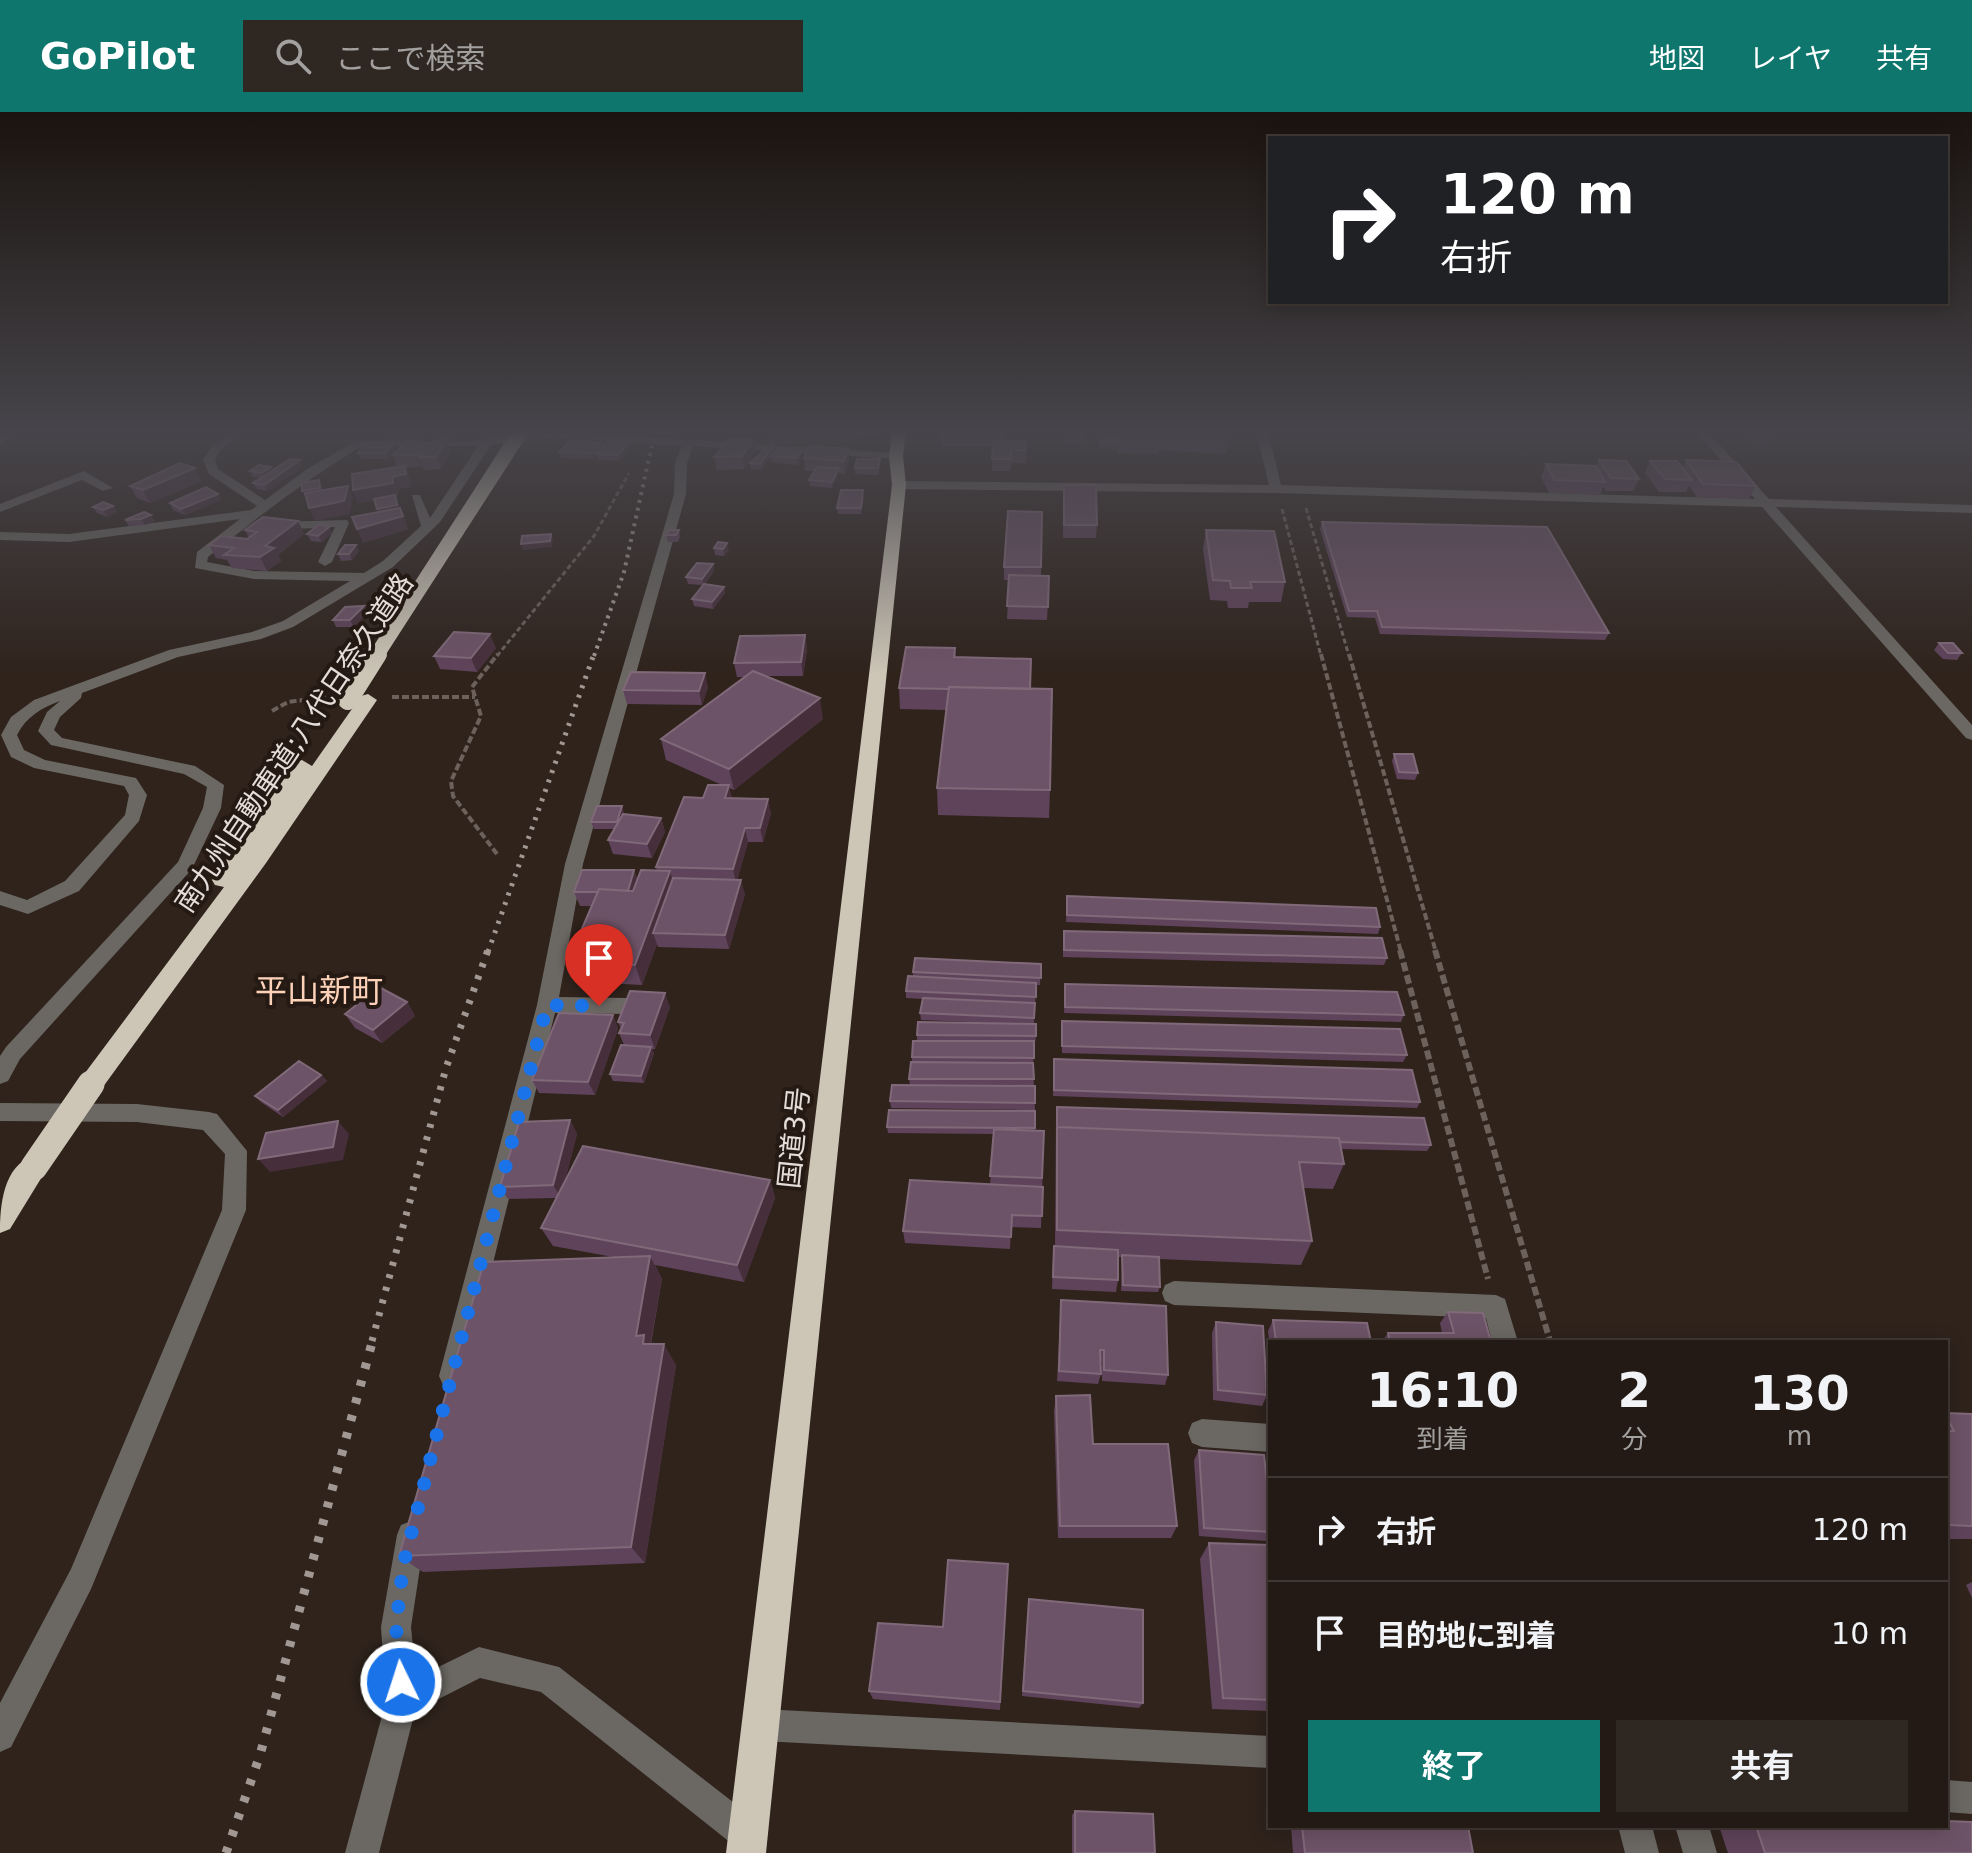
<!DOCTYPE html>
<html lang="ja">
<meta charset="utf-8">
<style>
body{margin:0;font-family:"DejaVu Sans","Noto Sans JP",sans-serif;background:#2f2722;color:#f1f3f6;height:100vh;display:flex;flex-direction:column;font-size:30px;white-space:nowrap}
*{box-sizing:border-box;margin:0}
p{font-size:26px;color:#a3a1a0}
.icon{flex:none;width:44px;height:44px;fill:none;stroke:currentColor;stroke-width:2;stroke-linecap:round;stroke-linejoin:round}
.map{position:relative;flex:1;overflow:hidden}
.drawer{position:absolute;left:1268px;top:1228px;width:680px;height:488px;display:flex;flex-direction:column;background:#231a15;border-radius:0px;box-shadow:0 4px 20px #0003,0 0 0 2px #403834}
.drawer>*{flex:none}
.hud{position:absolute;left:1268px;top:24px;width:680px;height:168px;border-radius:0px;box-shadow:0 4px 20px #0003,0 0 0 2px #403834;background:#202124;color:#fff;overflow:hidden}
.pin{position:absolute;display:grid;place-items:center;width:68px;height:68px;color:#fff;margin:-82px -34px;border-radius:50% 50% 50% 0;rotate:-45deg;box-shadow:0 0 8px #0007}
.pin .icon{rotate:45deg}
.me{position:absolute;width:88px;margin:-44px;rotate:356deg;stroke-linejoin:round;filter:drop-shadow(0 0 6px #0008)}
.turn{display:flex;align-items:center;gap:28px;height:168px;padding:0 40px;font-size:36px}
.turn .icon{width:104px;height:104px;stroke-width:2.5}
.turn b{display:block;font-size:56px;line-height:68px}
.eta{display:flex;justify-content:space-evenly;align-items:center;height:136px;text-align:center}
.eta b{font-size:48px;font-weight:700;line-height:56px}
.cta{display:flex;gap:16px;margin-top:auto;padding:16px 40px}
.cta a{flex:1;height:92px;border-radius:0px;background:#0f766e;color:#fff;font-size:32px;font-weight:700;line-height:92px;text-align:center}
.cta a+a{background:#2f2722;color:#f1f3f6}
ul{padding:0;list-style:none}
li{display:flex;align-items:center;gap:24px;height:104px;padding:0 40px;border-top:2px solid #403834}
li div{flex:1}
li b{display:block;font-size:30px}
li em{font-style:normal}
header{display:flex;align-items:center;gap:48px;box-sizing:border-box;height:112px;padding:0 40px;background:#0f766e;color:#fff}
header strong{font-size:38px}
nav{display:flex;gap:44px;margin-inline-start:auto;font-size:28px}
.search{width:560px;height:72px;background:#2f2722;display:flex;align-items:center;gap:20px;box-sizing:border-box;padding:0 28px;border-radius:0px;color:#a3a1a0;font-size:30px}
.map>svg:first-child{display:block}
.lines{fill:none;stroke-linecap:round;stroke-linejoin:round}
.path-far2{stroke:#6c615b;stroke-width:3;stroke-dasharray:5 3;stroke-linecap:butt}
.path-far1{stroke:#6c615b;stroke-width:4;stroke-dasharray:7 3;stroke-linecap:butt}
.path{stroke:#6c615b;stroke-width:6;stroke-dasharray:9 4;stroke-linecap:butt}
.minor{fill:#6b6863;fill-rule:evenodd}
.highway{fill:#cdc6b7;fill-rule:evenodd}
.rail-far3{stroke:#a29893;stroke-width:4;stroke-dasharray:3 5;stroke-linecap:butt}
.rail-far2{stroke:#a29893;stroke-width:5;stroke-dasharray:3 7;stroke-linecap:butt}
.rail-far1{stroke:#a29893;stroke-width:7;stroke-dasharray:4 9;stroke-linecap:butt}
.rail{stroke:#a29893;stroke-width:9;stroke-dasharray:6 12;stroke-linecap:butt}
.highway-bridge-far2{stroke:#cdc6b7;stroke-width:15}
.highway-bridge-far1{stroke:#cdc6b7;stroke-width:20}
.highway-bridge{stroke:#cdc6b7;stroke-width:27}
.wall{fill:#5f435a}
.shaded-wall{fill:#462f3b}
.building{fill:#6d5367;stroke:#806979;stroke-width:2}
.route{stroke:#1a73e8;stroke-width:14;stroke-dasharray:0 25.2}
.labels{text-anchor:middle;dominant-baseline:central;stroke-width:8;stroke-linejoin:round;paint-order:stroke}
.street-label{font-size:28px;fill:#e5ddd9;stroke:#251a13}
.quarter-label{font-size:32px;fill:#fdd2b8;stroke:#251a13}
</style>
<header>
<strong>GoPilot</strong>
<div class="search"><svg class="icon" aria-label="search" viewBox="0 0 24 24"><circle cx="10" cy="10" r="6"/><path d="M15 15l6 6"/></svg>ここで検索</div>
<nav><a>地図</a><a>レイヤ</a><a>共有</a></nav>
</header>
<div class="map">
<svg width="1972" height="1741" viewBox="0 0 1972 1741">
<rect width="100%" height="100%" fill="#2f231c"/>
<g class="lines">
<path class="path-far2" d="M1306 396 1349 544
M1282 397 1321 544
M497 544 594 424 629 361"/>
<path class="path-far1" d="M1321 542 1401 840
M1349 542 1436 840
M392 585H475
M272 599 288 590 326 585
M497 742 453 684 451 669 481 604 472 575 498 542"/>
<path class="path" d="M1400 838 1488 1167
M1435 838 1550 1229"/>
<path class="minor" d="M7 319H20L0 332V324Z
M231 319H243L220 339 215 348 218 357 265 388 310 355 356 329 457 330 483 327 489 319H499L496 325 554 319 896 341 902 344 896 347 693 334 687 351 686 382 583 752 559 885 626 886 633 888 636 894 633 900 626 902 555 901 465 1264 461 1273 452 1277 443 1273 439 1264 537 893 565 752 674 382 675 351 682 334 554 325 491 333 440 410 393 455 293 515 261 527 178 545 82 581 81 586 60 605 54 618 62 626 195 654 224 673 221 696 192 757 20 947 8 969 0 972V944L6 935 178 750 203 696 207 675 184 662 51 633 38 619 47 600 60 589C41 596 26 605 17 623L24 638 45 648 136 666 147 683 139 709 79 779 28 802 0 793V779L27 788 65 769 125 703 129 683 124 674 34 656 11 645 1 623 11 605 34 588 169 538 252 520 283 509 350 469 254 467 195 456 197 440 240 407 69 430 0 428V420L69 422 251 398 257 394 209 362 203 348 211 335ZM362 334H478L430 406 420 383H412L421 414 383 449 364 461 254 459 207 450 208 445C258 405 307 367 362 334Z
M1256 319H1268L1281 373 1755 387 1695 319H1707L1769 387 1972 393V401L1776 395 1972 613V628L1966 626 1762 395 1276 381 899 377 893 373 899 369 1269 373Z
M84 359 113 376 103 379 82 368 0 400V392Z
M347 408 349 411 332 450 325 454 318 450 335 415 274 418 268 414 274 410Z
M0 991 137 992 209 1000 217 1002 247 1039 246 1098 91 1477 11 1635 0 1640V1591L71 1457 222 1098 225 1042 203 1018 137 1010 0 1009Z
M1174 1169 1496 1183 1505 1187 1518 1230H1492L1486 1206 1174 1193 1165 1189 1162 1181 1165 1173Z
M1202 1307 1270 1312V1340L1202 1335 1192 1331 1188 1321 1192 1311Z
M411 1409 421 1413 425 1423 411 1515 416 1566 479 1535 559 1555 760 1711 765 1723 760 1735 748 1740 736 1735 541 1580 480 1566 415 1599 379 1741H345L386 1589 381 1515 397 1423 401 1413Z
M762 1597 1270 1624V1656L762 1629 751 1624 746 1613 751 1602Z
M1946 1668 1972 1670V1702L1946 1700Z
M1618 1714H1652L1659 1741H1625Z
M1675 1714H1709L1717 1741H1683Z"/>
<path class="highway" d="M892 319H906L903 344 906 373 766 1741H726L892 373 889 344Z
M368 582 377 588 266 751 100 979 91 983 82 979 78 972 82 965 224 775 215 773 212 768 295 650 302 648 312 654 361 584Z
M34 1043 44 1047 48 1055 10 1117 0 1121C0 1093 3 1054 34 1043Z"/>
<path class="rail-far3" d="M594 544 624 460 655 319"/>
<path class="rail-far2" d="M488 840 594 542"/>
<path class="rail-far1" d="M372 1229 446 956 488 838"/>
<path class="rail" d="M226 1741 260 1643 373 1227"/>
<path class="highway-bridge-far2" d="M376 544 521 319"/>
<path class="highway-bridge-far1" d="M348 588 377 542"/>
<path class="highway-bridge" d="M34 1055 91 972"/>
</g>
<path class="wall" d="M389 319H425L415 328H421L423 332 436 329 434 323H427L426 319H458L460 324 456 329H446L450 341 441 357 424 358 422 354 405 356 410 366 411 375 397 377 398 384 396 385 408 417 363 431 378 400 375 388 358 391 353 378 397 355 393 343 406 330 386 329 384 323Z
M766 319H880L879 324 792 327V332L768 331Z
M1006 319 1005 329H1026V351H1011L1010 359H992V335H942L941 322Z
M1065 319H1084V331H1065Z
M1098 319H1228L1229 324 1226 342 1159 338V342L1118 341 1117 332V337L1099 336Z
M1740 319H1766L1771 324 1767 330 1750 329Z
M754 328 756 340 744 357 717 358 714 345Z
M394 330 396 337 388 347H361L358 341Z
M603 334 631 335 619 349 598 348 597 344 594 347 561 346 559 340Z
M774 334 775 340 800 342 801 348 798 353 772 350 771 345 761 358 751 357 750 351Z
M848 337 849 349 845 362 839 361 832 376 810 374 809 368 814 359H805L804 346Z
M880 347V353L878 363 855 362V356Z
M300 348 302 355 267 379 257 377 253 371 260 366 253 365 250 359 271 355 273 358Z
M1599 348 1639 367 1633 379H1606L1603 375 1600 383 1549 381 1541 365 1546 352 1596 354Z
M1686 348 1756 374 1749 387 1697 385 1689 374 1686 380H1659L1645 361 1650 349 1682 356Z
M202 369 150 391 137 386 130 374Z
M1064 373 1097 413 1096 426H1063Z
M864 385 861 402H838L837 396Z
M221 388 185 403 173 398 170 391Z
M113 394 117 400 107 405 97 401 93 395Z
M144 400 155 409 145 413 129 414 125 408Z
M1042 400 1041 464H1049L1047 508 1007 507 1009 468H1004V455Z
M298 409 304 422 278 443 281 449 267 459 232 456 227 448 216 446 209 433 247 427 249 426 245 418Z
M1322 410 1609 521 1605 528 1380 522 1375 506 1347 505 1320 417Z
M329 415 332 421 322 430 311 429 307 422Z
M679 418 680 425 678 430H668L666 423Z
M1206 418 1285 470 1281 490H1249L1248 496H1228L1227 489 1210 488 1203 437Z
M714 436 729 438 724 444 715 443Z
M359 439 352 448 341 449 338 442Z
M713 452 714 459 705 472 724 475 725 481 713 497 694 494 692 487 703 473 688 472 686 465Z
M367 501 354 515H336L333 508Z
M805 523 807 537 803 564H766L823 607 734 678 729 676 732 686 771 701 763 730H748L737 768 745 782 729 837 658 835 657 832 642 873 586 870 577 849 585 831 581 819 592 794H580L574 780 634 758 637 767 657 759 656 755 703 686 722 673 666 648 661 627 746 565H737L734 551Z
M1939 531 1962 541 1957 548 1943 547 1934 538Z
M496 536 477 560 440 557 434 544Z
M955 536 956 545 1030 577 1050 678 1049 706 938 703 937 676 946 598 900 597 899 576Z
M708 575 702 593 627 592 623 578Z
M1394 642 1418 661 1415 668 1397 667 1392 649Z
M622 694 624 702 661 706 665 720 652 746 613 742 608 728 615 717H594L591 710Z
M1067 784 1380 815 1378 822 1066 810Z
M1063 826 1387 846 1384 853 1063 845Z
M1041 852 1040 873H1036L1034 912 1036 924 1035 931H1034L1033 953 1035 998 891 996 890 989 910 973 909 967 912 950V945L917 929V923L994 911 921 908 920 901 922 887 906 886V879L913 864V860Z
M1065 872 1404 903 1401 910 1064 901Z
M407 890 415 904 382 931 355 916 345 902Z
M670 895 655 937H652L654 941 644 971 613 969 610 962 624 933 619 921 621 917 618 910Z
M613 903 618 917 595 983 539 981 532 968Z
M1062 909 1407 943 1403 950 1062 941Z
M1054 947 1420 990 1417 996 1053 984Z
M321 963 327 969 283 1005 261 990 255 984Z
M1035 999V1019H1044L1041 1116 1011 1115 1010 1137 905 1131 903 1119 990 1072 994 1022 888 1021 887 1015Z
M1056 1001 1431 1033 1427 1039 1341 1037 1344 1052 1333 1077 1303 1076 1312 1129 1301 1153 1159 1147 1160 1175 1158 1180 1121 1179 1122 1145H1118V1168L1116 1180 1052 1177 1053 1146 1055 1134Z
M570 1008 577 1022 564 1071 770 1068 775 1086 744 1170 655 1153 662 1167 651 1232 676 1253 645 1451 423 1460 399 1444 613 1145 553 1134 541 1116 557 1086 508 1087 500 1075Z
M1061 1188 1168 1263 1165 1273 1102 1269V1249H1100L1101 1262 1098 1272 1057 1269Z
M1448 1200 1491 1230H1382L1388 1221H1442L1440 1211Z
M1273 1208 1371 1230H1270V1238L1268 1219Z
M1216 1210 1267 1283 1262 1294 1213 1288 1212 1221Z
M1056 1284 1093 1332 1177 1414 1171 1426H1058L1054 1299Z
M1946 1301 1972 1302V1427H1946Z
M1199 1338 1270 1400V1423L1266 1429 1199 1424 1194 1348Z
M1270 1349V1375L1267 1354Z
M1209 1431 1270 1433V1599L1212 1597 1200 1447Z
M1008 1452 1000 1598 873 1587 869 1579 943 1515Z
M1972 1470V1486L1966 1473Z
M1028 1494 1143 1591 1139 1596 1022 1584Z
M1075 1699 1155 1741H1072V1703Z
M1291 1714H1468L1473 1741H1293Z
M1719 1714H1946L1972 1741H1728Z"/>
<path class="shaded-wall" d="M416 319H425L412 331 410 324Z
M457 319H458L460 324 456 329 454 322Z
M421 328 426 340 422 346 419 345 422 354 421 355 416 343 417 333Z
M446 328 450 341 441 357 436 345Z
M754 328 756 340 744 357 742 344Z
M630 329 631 335 619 349 618 343Z
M394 330 396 337 388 347 386 341Z
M602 331 604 338 596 342 597 344 594 347 593 341Z
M774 334 775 340 761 358 760 352Z
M848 337 849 349 845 362 844 349Z
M800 342 801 348 798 353 797 346Z
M300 348 302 355 267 379 264 373Z
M405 354 410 366 411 375 397 377 398 384 396 385 400 400 380 404 377 397 395 385 358 391 353 378 392 365Z
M271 355 274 361 266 367 262 361Z
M195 356 202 369 150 391 143 378Z
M839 356V362L832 376V370Z
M319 368 322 375 323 383 305 386 302 379Z
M348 374 353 386 350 402 315 409 309 396Z
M218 382 221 388 185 403 181 397Z
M113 394 117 400 107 405 103 398Z
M400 396 408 417 363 431 357 417Z
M151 403 155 409 145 413 141 407Z
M298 409 304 422 278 443 281 449 267 459 260 445 265 434Z
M329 415 332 421 322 430 318 424Z
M551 422 553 428 552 435 523 438 521 432Z
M727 431 729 438 724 444 723 437Z
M356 433 359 439 352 448 349 442Z
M713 452 714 459 704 473 702 467Z
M724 475 725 481 713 497 712 490Z
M364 494 367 501 354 515 350 508Z
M490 522 496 536 477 560 471 546Z
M805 523 807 537 803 564 801 550Z
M705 561 708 575 702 593 699 579Z
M820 586 823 607 734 678 729 657Z
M729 673 732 687 725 686Z
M768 687 771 701 763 730 760 716Z
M622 694 624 701 619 717 617 710Z
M661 706 665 720 652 746 647 732Z
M745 716 748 730 736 772 733 757Z
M634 758 639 772 632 794 627 780Z
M670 759 676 780 653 821 657 832 642 873 635 853Z
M741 768 745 782 729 837 725 823Z
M665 881 670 895 655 937 650 923Z
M407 890 415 904 382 931 373 918Z
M613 903 618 917 595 983 588 970Z
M651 935 654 941 644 971 641 964Z
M321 963 327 969 283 1005 278 998Z
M570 1008 577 1022 561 1086 553 1073Z
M338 1009 349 1022 343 1048 270 1060 258 1047Z
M770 1068 775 1086 744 1170 737 1153Z
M650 1144 662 1167 650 1234 655 1254 636 1224Z
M664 1232 676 1253 645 1451 631 1435Z"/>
<path class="building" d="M389 319H416L410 324 384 323Z
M435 319H457L454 322 434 323Z
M942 319H1005V323L941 322Z
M1065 319H1084L1085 325 1065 324Z
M1098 319H1116L1117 330H1099Z
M1119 319H1228L1229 324 1161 319V323L1119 322Z
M1749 319H1766L1771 324 1753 323Z
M730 326 754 328 742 344 714 345Z
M407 328H421L417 333 446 328 436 345H419L423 338 416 343H393Z
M571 328 602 331 593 341 559 340Z
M609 328 630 329 618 343 596 342Z
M993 329H1026V338H1011V347H992Z
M366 330H394L386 341H358Z
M771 332 774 334 760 352 750 351Z
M809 334 848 337 844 349 804 346Z
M774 340 800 342 797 346 771 344Z
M290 347 300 348 264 373 253 371Z
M857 347H880L878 356H855Z
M1599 348 1626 349 1639 367 1611 366Z
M1686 348 1736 350 1756 374 1703 372Z
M1650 349H1677L1692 368 1665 367Z
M180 351 195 356 143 378 130 374Z
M1546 352 1596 354 1605 370 1554 368Z
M259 353 271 355 262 361 250 359Z
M405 354 406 362 392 365 393 371 353 378 352 362Z
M817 355 839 356 832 370 809 368Z
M319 368 320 376 302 379V371Z
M1064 373H1096L1097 413H1064Z
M348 374 344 389 309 396 305 381Z
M206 375 218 382 181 397 170 391Z
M841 378H863L861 396H837Z
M395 383 397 393 377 397 374 387Z
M103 390 113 394 103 398 93 395Z
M400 396 403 404 357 417 352 405Z
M1008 399 1042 400 1041 455H1004Z
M144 400 151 403 141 407 125 408Z
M263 405 298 409 265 434 274 436 260 445 224 443 234 436 209 433 222 424 247 427 257 420 245 418Z
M1322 410 1547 415 1609 521 1382 515 1377 499H1349Z
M320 412 329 415 318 424 307 422Z
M669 418H679L676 423H666Z
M1206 418 1274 419 1285 470H1250L1252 476H1231L1230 469 1213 468Z
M551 422 550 429 521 432 522 424Z
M718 430 727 431 723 437 714 436Z
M345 433H356L349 442H338Z
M697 451 713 452 702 467 686 465Z
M1009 463 1049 464 1048 495 1007 494Z
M704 472 724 475 712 490 692 487Z
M364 494 350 508H333L345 495Z
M454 520 490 522 471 546 434 544Z
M805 523 801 550 734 551 740 524Z
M1939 531H1953L1962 541H1948Z
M906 535 955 536 954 545 1031 547 1030 577 949 575V577L899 576Z
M753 559 820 586 729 657 661 627Z
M631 560 705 561 699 579 623 578Z
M949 575 1052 577 1050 678 937 676Z
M1394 642H1413L1418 661 1399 660Z
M708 673H729L725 686 768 687 760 716H745L733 757 656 755 684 685 703 686Z
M597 694H622L617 710H591Z
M623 702 661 706 647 732 608 728Z
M582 758H634L628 779 599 777 598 780H574Z
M641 758 670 759 635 853 577 849 590 820 581 819 599 777 633 779Z
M673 766 741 768 725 823 653 821Z
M1067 784 1376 796 1380 815 1067 803Z
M1064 819 1382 826 1387 846 1064 838Z
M915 846 1041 852V866L913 860Z
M908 864 1036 871V885L906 879Z
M1065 872 1397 880 1404 903 1065 895Z
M379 875 407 890 373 918 345 902Z
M630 879 665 881 650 923 619 921 624 911 618 910Z
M923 886 1035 891 1034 906 920 901Z
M559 901 613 903 588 970 532 968Z
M1062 909 1400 917 1407 943 1062 934Z
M918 910 1036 912V924L917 923Z
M913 929H1034V946L912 945Z
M621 933 651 935 641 964 610 962Z
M1054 947 1412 958 1420 990 1054 978Z
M299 949 321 963 278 998 255 984Z
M911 950 1033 951 1034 967H909Z
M892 973 1035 974V991L890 989Z
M1057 995 1424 1006 1431 1033 1340 1030 1339 1026 1057 1015V1021Z
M889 998 1035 999V1016L887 1015Z
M570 1008 553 1073 500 1075 519 1010Z
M338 1009 333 1035 258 1047 266 1021Z
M1057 1015 1339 1026 1344 1052 1299 1050 1312 1129 1057 1118Z
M994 1017 1044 1019 1042 1066 990 1064Z
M583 1034 770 1068 737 1153 541 1116Z
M910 1068 1043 1075 1042 1104 1012 1103 1011 1125 903 1119Z
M1054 1134 1118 1138V1168L1053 1165Z
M1122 1143 1159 1145 1160 1175 1123 1173Z
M650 1144 636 1224 644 1223 643 1232H664L631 1435 399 1444 484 1150Z
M1061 1188 1166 1194 1168 1263 1104 1258V1238H1100L1101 1262 1059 1259Z
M1448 1200 1483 1201 1491 1230H1390L1388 1221H1454Z
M1273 1208 1367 1211 1371 1230H1276Z
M1216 1210 1263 1214 1267 1283 1218 1278Z
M1090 1283 1093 1332H1168L1177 1414H1060L1056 1284Z
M1946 1301 1972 1302V1414L1948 1413 1946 1410V1319H1954L1946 1304Z
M1199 1338 1264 1343 1270 1400V1420L1204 1416Z
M1209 1431 1270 1433V1588L1223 1586Z
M948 1448 1008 1452 1000 1590 869 1579 878 1511 943 1515Z
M1029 1487 1143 1498V1591L1023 1579Z
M1075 1699 1153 1702 1155 1741H1075Z
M1946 1709 1972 1710V1741H1765L1756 1714H1946Z
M1302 1714H1468L1473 1741H1305Z"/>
<linearGradient id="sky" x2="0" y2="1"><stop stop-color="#1a130f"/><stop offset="0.57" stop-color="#47454b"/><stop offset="1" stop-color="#47454b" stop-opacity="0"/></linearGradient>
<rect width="1972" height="562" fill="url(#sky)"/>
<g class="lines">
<path class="route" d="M401 1570 396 1515 403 1454 547 893 599 894"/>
</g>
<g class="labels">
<g class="street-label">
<text transform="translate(294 631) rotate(-56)">南九州自動車道;八代日奈久道路</text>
<text transform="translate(794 1026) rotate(-84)">国道3号</text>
</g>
<g class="quarter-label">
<text x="319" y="879">平山新町</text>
</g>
</g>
</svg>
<div class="pin" style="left:599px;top:894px;background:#d93025"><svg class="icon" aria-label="arrive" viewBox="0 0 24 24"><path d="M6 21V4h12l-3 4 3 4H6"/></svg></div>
<svg class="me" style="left:401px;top:1570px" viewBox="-20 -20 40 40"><circle r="17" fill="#1a73e8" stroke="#fff" stroke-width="3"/><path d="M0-11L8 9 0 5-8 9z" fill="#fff"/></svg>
<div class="hud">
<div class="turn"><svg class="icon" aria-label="right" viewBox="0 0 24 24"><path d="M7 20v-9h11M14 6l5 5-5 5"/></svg><div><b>120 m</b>右折</div></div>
</div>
<section class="drawer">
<div class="eta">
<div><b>16:10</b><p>到着</p></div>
<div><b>2</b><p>分</p></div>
<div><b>130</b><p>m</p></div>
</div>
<ul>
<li><svg class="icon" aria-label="right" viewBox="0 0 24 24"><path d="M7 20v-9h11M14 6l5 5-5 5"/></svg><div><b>右折</b></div><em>120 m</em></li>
<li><svg class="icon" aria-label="arrive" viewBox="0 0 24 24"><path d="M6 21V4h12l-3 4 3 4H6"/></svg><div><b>目的地に到着</b></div><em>10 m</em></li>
</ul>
<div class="cta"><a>終了</a><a>共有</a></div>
</section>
</div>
